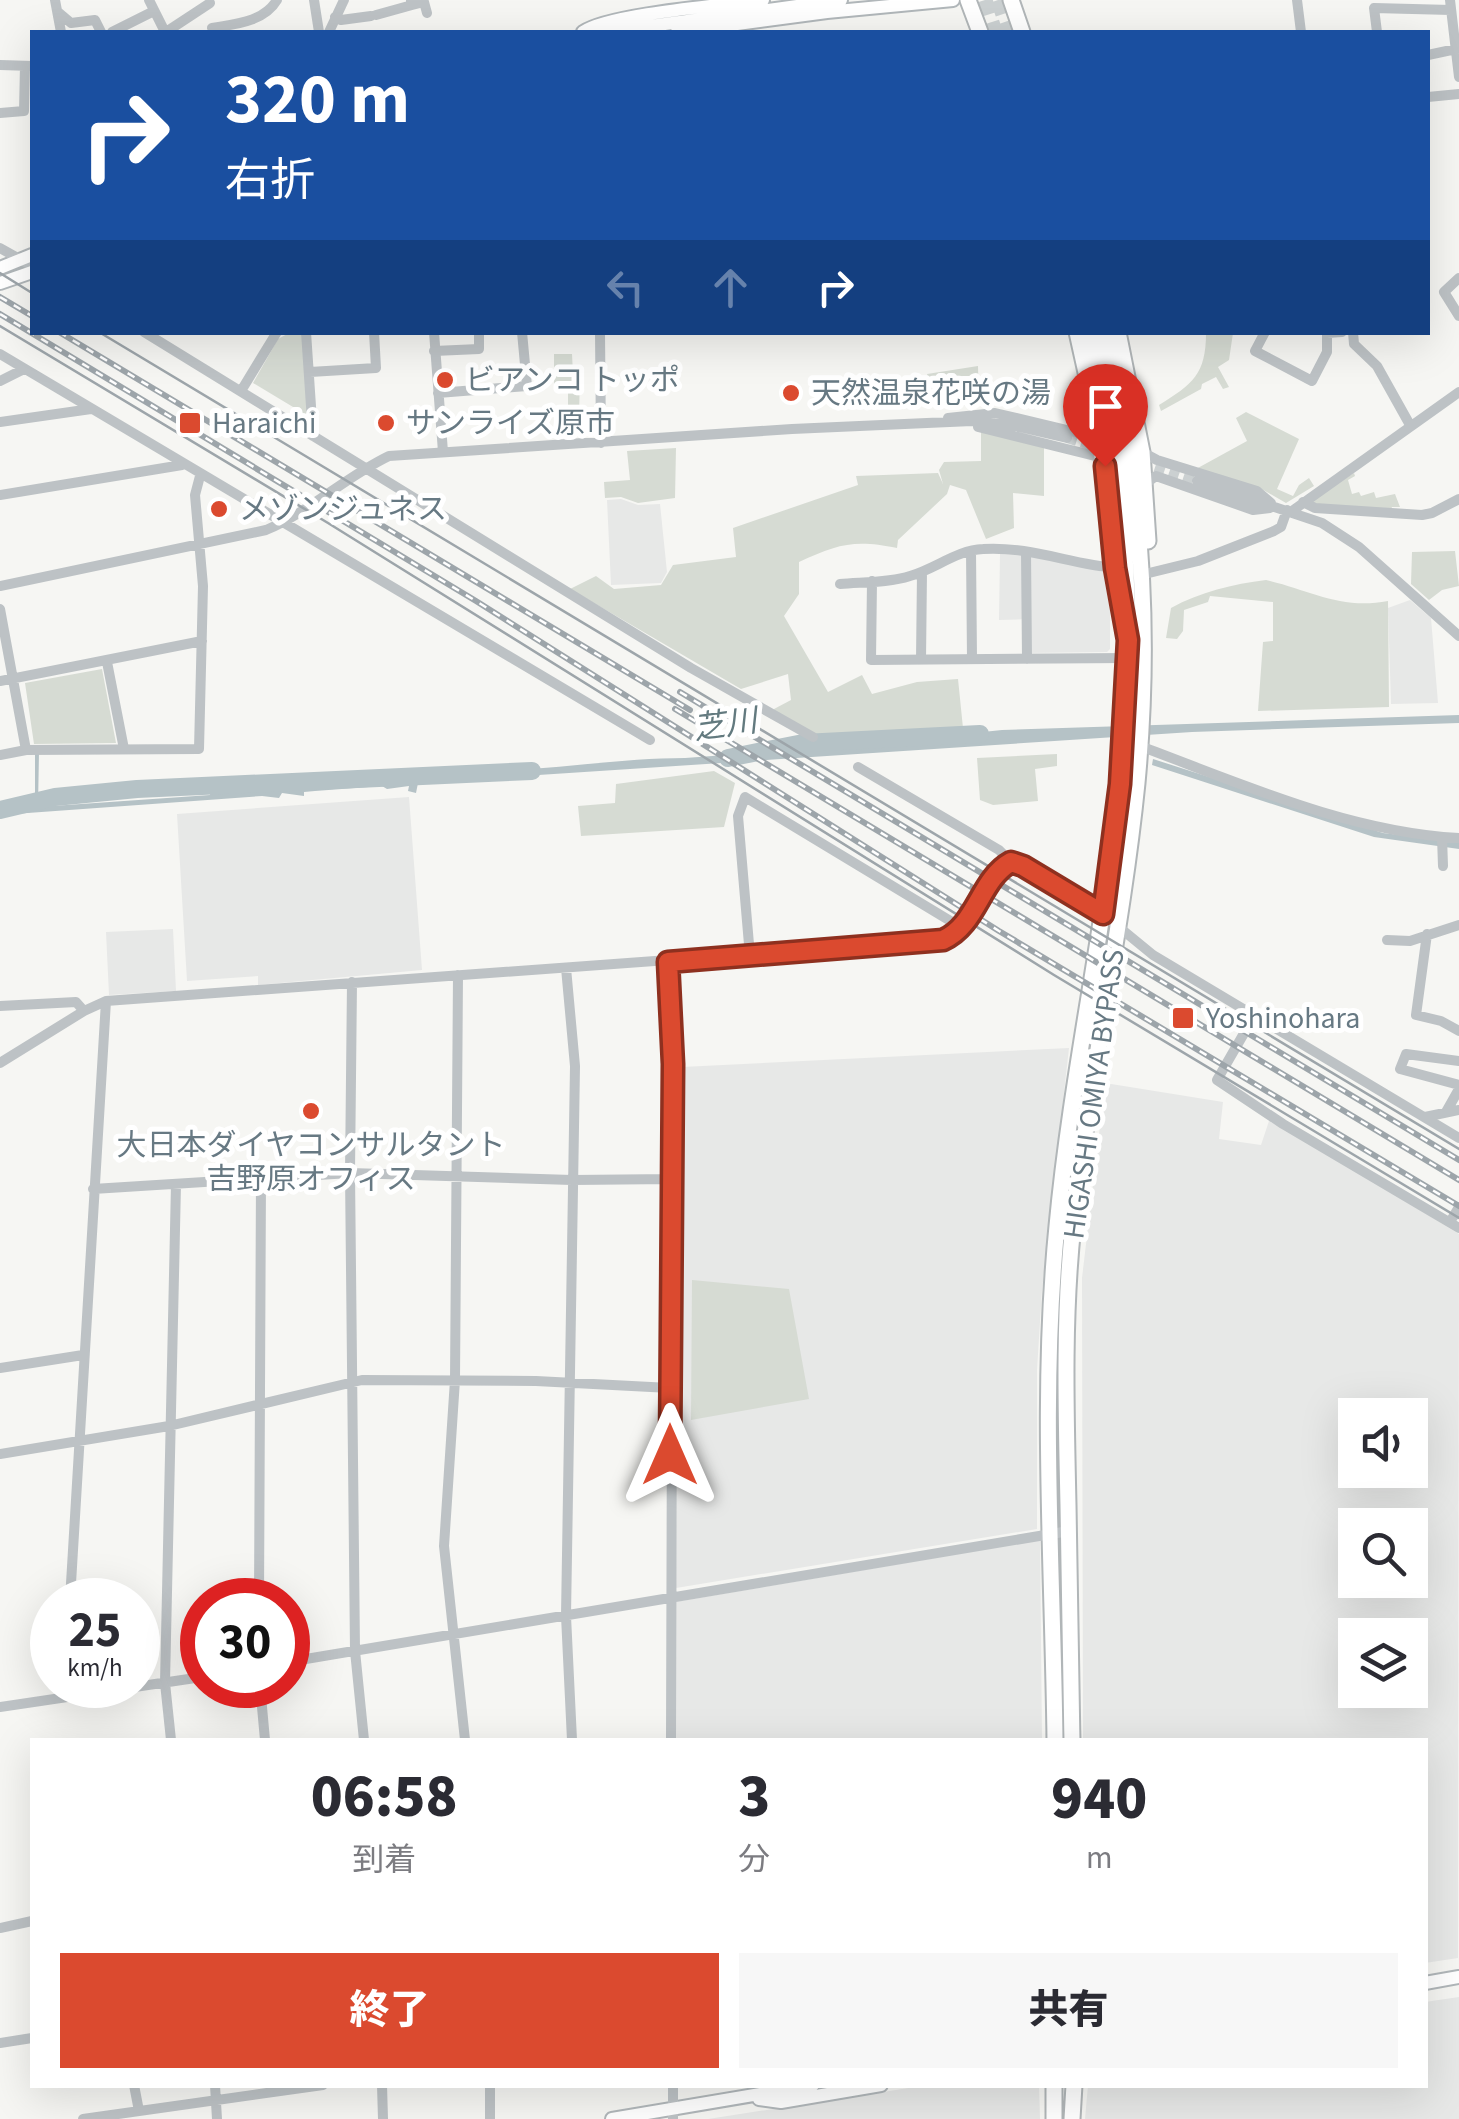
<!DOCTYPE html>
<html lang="ja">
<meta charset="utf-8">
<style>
body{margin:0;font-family:"Source Sans 3","Noto Sans JP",sans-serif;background:#f7f7f7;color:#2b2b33;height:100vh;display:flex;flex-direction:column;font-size:38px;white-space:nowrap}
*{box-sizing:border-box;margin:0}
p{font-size:32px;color:#7c7c81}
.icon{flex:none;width:55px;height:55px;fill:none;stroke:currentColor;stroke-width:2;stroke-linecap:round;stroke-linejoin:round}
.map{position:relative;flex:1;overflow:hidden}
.drawer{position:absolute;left:30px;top:1738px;width:1398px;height:350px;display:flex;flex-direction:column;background:#fff;border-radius:0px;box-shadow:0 10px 40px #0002}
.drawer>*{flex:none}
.guide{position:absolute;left:30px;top:30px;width:1400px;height:305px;border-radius:0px;box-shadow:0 10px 40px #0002;background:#1a4fa0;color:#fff;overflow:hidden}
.buttons{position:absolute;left:1338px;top:1398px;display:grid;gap:20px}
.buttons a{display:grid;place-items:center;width:90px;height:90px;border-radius:0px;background:#fff;box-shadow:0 10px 40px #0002;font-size:50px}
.speed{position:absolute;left:30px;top:1578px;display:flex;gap:20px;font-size:50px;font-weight:700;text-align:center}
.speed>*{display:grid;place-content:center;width:130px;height:130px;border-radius:50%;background:#fff;box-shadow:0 10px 40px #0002;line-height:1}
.speed small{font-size:25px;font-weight:400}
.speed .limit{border:15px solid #d22;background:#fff;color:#111}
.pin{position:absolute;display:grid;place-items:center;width:85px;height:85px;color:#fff;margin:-102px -42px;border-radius:50% 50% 50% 0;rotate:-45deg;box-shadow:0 0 10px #0007}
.pin .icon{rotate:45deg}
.me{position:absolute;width:110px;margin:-55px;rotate:0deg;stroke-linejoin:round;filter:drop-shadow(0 0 8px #0008)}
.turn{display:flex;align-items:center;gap:35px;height:210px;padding:0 30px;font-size:45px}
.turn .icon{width:130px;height:130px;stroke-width:2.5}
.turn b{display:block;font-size:70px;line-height:85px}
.lanes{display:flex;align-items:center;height:95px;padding:0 30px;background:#0003;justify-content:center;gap:50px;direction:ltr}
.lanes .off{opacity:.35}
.eta{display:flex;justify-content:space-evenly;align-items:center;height:170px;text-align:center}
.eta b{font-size:60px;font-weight:800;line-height:70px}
.button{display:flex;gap:20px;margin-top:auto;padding:20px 30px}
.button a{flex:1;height:115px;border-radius:0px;background:#db4a2f;color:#fff;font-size:40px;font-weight:800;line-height:115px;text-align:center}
.button a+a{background:#f7f7f7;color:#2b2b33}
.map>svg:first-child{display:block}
.built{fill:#e7e8e7;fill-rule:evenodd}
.green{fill:#d6dbd3}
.water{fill:#b5c2c6}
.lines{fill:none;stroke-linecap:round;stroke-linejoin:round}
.river{stroke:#b5c2c6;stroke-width:18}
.minor-tunnel{stroke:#cbd0d1;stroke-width:10;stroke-dasharray:10 5;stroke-linecap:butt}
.highway-tunnel{stroke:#cbd0d1;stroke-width:15;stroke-dasharray:15 8;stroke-linecap:butt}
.major-casing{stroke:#b1b7ba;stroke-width:16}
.highway-casing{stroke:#b1b6b8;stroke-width:19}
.minor{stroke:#bdc2c5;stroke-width:10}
.major{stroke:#fff;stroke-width:12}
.highway{stroke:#fff;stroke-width:15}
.tram{stroke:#9da5aa;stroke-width:2.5}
.rail-casing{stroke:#9da5aa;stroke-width:6}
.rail{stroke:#fff;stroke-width:2.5;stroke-dasharray:8;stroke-linecap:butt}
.route-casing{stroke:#8e301f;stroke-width:25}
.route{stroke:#db4a2f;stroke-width:18}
.poi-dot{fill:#db4a2f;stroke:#fff;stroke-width:4}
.labels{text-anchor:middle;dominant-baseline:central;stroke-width:10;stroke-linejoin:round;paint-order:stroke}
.poi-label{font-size:30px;fill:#677983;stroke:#fff;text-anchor:start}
.street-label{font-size:30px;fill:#677983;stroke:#fff}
.water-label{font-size:32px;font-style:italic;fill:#637a7f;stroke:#fff}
</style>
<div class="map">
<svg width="1459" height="2119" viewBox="0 0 1459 2119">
<rect width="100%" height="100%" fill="#f6f6f3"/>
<path class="built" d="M621 499 638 505 660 504 667 572 661 583 611 585 607 500Z
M1000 554 1047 556 1103 572 1110 610V649L1107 652 1030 653V619L999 620Z
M1410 600 1431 618 1438 703 1391 704 1388 608Z
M409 797 422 970 258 985V976L187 981 177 814Z
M173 929 176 991 109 995 106 932Z
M1069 1048 1042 1290 1037 1370V1529L676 1588 682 1067Z
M1105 1083 1223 1102 1219 1139 1261 1145 1270 1118 1459 1234 1458 1958 1425 1963V1740H1083L1082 1278ZM1355 1415H1410V1470H1355ZM1355 1525H1410V1580H1355ZM1355 1635H1410V1690H1355Z
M1040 1540 1042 1740H676L675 1602Z
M1459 1997V2119H1085L1088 2085H1425V2002Z
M928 2085H1039L1040 2119H708Z"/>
<path class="green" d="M289 333H302L308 416 253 383 278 339Z
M1206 333H1233L1229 360 1218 367 1229 387 1223 389 1216 377 1202 384 1201 389 1161 411 1159 405C1193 384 1206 374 1206 333Z
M554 354H572L573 374H580L579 417 568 416V389L554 388Z
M978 366 979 407H972L965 388 946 395 947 407H943L939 391 944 390 941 378 929 380 927 374Z
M1246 412 1299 439 1277 489 1293 496 1299 485 1309 478 1314 486 1286 503 1260 488 1196 469 1247 441 1236 418Z
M981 429 1044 445V496L1013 493 1014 528 986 539 966 490 950 485 947 494 898 540 897 548C855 539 837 544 799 562V594L784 616 828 692 862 675 872 694 917 682 958 679 963 728 805 738 775 714 774 709 791 700 788 674 741 689 570 589 596 576 614 589 661 585 673 565 736 557 733 528 858 485 856 476 938 473 943 484 939 470 944 462 981 461Z
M676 448 675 498 638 503 621 497 605 498 604 482 630 480 627 451Z
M1354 473 1355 476 1348 480 1352 494 1359 492 1361 496 1374 492 1376 498 1395 494 1400 507H1392L1391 510 1316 506 1308 502Z
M1455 551 1459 586 1442 590 1429 600 1411 584 1412 552Z
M1266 580C1310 590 1340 610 1388 601L1389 707 1258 711 1263 642 1273 641V602L1210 596 1208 602 1184 610 1183 631 1177 639 1166 638 1171 608C1200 592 1233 584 1266 580Z
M102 669 116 743 34 744 25 683Z
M1057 754V766L1035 769 1038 801 993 805 980 800 977 758Z
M714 771 735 783 724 827 581 836 578 806 615 803 616 784Z
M692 1280 789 1289 809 1399 691 1420Z"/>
<path class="water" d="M1459 715V723L1192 732 418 783 416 793 408 791 409 786 387 789 382 786 315 791 304 792V796L282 793 279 798 262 796 0 815V810L35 807V752H39L38 807 210 795 211 785 217 787V793L285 785 335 786 414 777 506 773 508 770C567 768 627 758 685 758L839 747 1002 730Z
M1153 759 1383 833 1459 842V849L1374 837 1152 765Z"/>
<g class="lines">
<path class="river" d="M728 758 803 743 980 734
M0 810 55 797 137 789 532 771"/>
<path class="minor-tunnel" d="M1067 438 1106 450
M1141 462 1197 481"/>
<path class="highway-tunnel" d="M985 0 995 32
M998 0 1009 32"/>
<defs>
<path id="major" d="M583 32C609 14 725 5 763 0
M606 32 841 0
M677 32 827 12 953 0
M0 268 32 255
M0 283 32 272
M1425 1983 1459 1977
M759 2099 781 2102 881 2085
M612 2119 813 2085"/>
<path id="highway" d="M968 0 980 32
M1011 0 1022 32
M1077 332 1099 431 1115 563
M1118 332 1142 452 1148 541
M1055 1740C1053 1569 1040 1396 1057 1226 1071 1077 1104 932 1120 783 1136 633 1127 480 1091 332
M1072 1740C1070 1662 1070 1584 1068 1505 1066 1412 1063 1318 1073 1225 1089 1077 1122 932 1137 783 1151 633 1142 479 1104 332
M1054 2119V2085
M1072 2119 1074 2085"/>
</defs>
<use href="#major" class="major-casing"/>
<use href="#highway" class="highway-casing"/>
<path class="minor" d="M55 0 61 32
M149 0 165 32
M314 0 319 32
M1297 0 1301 32
M1450 0 1459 77
M411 1 412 5 424 2 427 13
M58 12 71 23 95 20 101 32
M376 15 412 5
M335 17 341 20 371 16
M212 28C235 24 264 22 277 0
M112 32 154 11
M166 32 210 3
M329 32 344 0
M1377 32 1374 8 1451 10
M1428 55 1456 49
M0 65 32 66
M1428 97 1459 94
M0 113 24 111 25 66
M0 248 32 266
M1459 278 1444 292 1459 316
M144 332 691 668 813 737
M306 332 313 436
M434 332 443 452
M600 332 601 443
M1265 332 1255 351 1312 381 1327 352V333L1342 332
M1353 332 1354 344 1377 366 1410 425
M434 351 479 349V332
M0 354 650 740
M310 372 376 368 374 332
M0 381 24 369
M241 391 277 332
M438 393 527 386 522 332
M948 418 995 413 1092 436 1099 431
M0 422 91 409
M978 427 1095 456 1104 465
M1142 452 1157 460 1257 491 1271 503
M1197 481 1322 523 1359 547 1459 636
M1145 484 1156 476 1253 510 1270 508
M0 495 182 465
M1303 502 1315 508 1422 515 1432 513 1459 499
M1292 511 1459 392
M971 551 972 659
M1026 552 1027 659
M1149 573 1198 561 1274 531 1281 527 1287 510
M872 581 871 660 1128 658
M840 584C862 582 888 583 910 576 935 569 957 550 983 549 1029 546 1071 564 1115 568
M0 586 266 530C311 511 345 477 389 456L792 429 972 421 1016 426 1067 438
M0 609 26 750
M921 660 922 572
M107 662 124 749
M0 681 202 641
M1140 746C1242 784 1349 832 1459 838
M0 755 26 750 199 749 203 586 195 495 200 476
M858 767 999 850 1011 862
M1442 837 1443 866
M1427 934 1416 1015 1441 1021 1459 1031
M1387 940 1410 941 1459 925
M750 956 738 816 745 797 962 928
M668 962 673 1064 671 1740
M566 968 575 1066 566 1616 572 1740
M458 975 455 1380 444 1546 465 1740
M352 982 350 1173 355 1651 364 1740
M0 1006 76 1002 84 1011
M1254 1016 1217 1080 1283 1124 1459 1228
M1459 1061 1406 1054 1400 1069 1459 1085
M0 1063 84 1011 106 1001 943 940C977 925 980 879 1011 862L1023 866 1103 914 1153 955 1459 1138
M1446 1112 1459 1089
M1425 1117 1459 1110
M93 1189 350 1173 572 1180 672 1179
M1450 1222 1459 1207
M0 1368 83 1355
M0 1454 169 1426 362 1380 536 1381 670 1388
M70 1600 106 1001
M259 1600 261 1178
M288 1662 1069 1531
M260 1685 265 1740
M0 1707 202 1677
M171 1740 165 1683 176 1184
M0 1928 32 1921
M0 2043 32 2038
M134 2085 139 2111
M215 2085 217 2119
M382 2085 383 2119
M490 2085V2119
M673 2085V2119
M83 2119 323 2085"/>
<use href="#major" class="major"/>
<use href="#highway" class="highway"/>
<path class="tram" d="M0 273 32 293
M0 326 328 523 1054 975 1459 1218
M99 332 1459 1149"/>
<defs>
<path id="rail" d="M0 297 32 316
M0 314 476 601 999 931 1459 1206
M59 332 690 710
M680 692 1459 1160
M675 709 1459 1180"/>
</defs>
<use href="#rail" class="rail-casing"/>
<use href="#rail" class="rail"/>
</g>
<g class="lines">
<defs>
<path id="route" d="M670 1455 673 1064 668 962 943 940C977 925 980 879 1011 862L1023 866 1103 914 1120 784 1128 640 1115 568 1105 466"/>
</defs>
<use href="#route" class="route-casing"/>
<use href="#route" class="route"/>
</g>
<g class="poi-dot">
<circle cx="445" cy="380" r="10"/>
<circle cx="791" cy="393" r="10"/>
<rect x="178" y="411" width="24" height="24" rx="5"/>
<circle cx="386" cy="423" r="10"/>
<circle cx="219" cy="509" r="10"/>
<rect x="1171" y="1006" width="24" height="24" rx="5"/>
<circle cx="311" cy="1111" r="10"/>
</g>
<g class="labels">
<g class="poi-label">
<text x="465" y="380">ビアンコ トッポ</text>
<text x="811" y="393">天然温泉花咲の湯</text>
<text x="212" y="423">Haraichi</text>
<text x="406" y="423">サンライズ原市</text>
<text x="239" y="509">メゾンジュネス</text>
<text x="1206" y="1018">Yoshinohara</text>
<text x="311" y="1145" text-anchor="middle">大日本ダイヤコンサルタント<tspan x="311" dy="34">吉野原オフィス</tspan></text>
</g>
<g class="street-label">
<text transform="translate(1094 1094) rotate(-82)">HIGASHI OMIYA BYPASS</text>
</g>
<g class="water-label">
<text transform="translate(725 725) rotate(-8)">芝川</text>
</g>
</g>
</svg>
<div class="buttons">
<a><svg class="icon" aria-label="sound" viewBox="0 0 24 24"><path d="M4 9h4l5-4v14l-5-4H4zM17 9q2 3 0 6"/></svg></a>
<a><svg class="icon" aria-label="search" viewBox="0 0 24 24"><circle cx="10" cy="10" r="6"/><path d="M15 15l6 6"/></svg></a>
<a><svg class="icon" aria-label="layers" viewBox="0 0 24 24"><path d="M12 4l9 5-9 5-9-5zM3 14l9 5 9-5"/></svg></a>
</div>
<div class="speed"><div>25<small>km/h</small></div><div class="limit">30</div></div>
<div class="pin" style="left:1105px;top:466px;background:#d93025"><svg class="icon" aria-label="arrive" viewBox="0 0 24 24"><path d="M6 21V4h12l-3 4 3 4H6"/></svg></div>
<svg class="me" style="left:670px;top:1455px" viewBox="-20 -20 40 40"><path d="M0-17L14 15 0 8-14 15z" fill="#db4a2f" stroke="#fff" stroke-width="4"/></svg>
<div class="guide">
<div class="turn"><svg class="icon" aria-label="right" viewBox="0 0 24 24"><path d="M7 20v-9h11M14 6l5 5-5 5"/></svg><div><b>320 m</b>右折</div></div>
<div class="lanes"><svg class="icon off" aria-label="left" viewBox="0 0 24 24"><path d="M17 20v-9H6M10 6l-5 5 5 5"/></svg><svg class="icon off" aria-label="ahead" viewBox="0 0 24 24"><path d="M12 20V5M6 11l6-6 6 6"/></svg><svg class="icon" aria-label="right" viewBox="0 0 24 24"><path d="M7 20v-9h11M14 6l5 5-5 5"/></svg></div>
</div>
<section class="drawer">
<div class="eta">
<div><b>06:58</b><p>到着</p></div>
<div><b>3</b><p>分</p></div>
<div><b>940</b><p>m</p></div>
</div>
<div class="button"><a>終了</a><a>共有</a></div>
</section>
</div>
